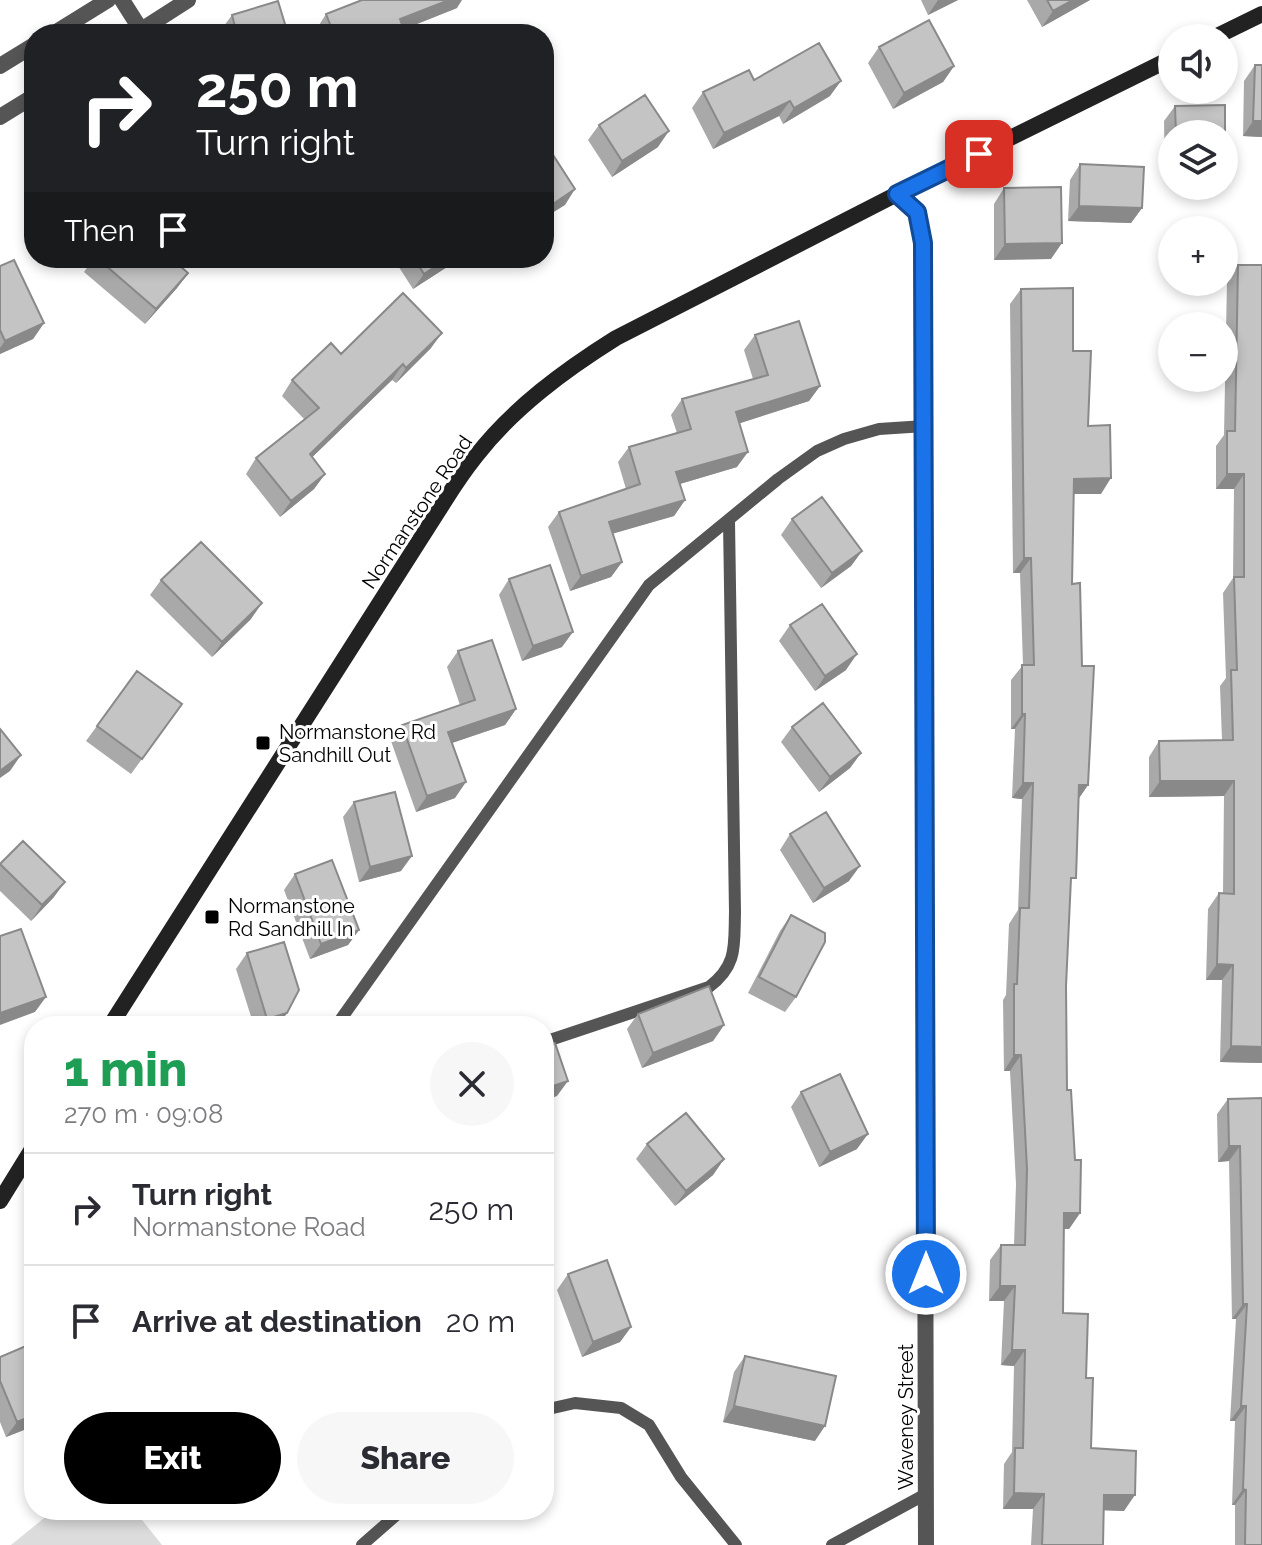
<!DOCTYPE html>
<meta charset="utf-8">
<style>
body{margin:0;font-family:Raleway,sans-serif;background:#f7f7f7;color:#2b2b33;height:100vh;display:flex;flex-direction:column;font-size:30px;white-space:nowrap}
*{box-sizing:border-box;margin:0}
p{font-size:26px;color:#7c7c81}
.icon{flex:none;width:44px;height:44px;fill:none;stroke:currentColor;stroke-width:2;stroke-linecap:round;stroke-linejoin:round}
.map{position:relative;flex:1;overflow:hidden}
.side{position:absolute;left:24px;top:1016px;width:530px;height:504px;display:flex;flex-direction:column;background:#fff;border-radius:32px;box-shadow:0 4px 12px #0003}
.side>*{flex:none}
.banner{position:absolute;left:24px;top:24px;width:530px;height:244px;border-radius:32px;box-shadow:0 4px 12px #0003;background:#202124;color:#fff;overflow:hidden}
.fabs{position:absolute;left:1158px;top:24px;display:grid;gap:16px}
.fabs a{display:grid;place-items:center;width:80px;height:80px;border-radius:50%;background:#fff;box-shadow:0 4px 12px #0003;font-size:40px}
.pin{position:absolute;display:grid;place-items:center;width:68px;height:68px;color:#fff;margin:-34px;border-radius:16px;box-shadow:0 4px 12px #0006}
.me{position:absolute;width:88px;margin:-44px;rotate:0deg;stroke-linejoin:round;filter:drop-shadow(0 0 6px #0008)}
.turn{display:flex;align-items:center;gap:28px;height:168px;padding:0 40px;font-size:36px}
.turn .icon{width:104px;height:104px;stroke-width:2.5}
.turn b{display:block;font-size:56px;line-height:68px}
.then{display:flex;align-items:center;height:76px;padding:0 40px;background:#0003;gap:16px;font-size:30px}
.round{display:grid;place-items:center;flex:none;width:84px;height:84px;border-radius:42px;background:#f7f7f7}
.headline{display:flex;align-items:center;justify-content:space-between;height:136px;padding:0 40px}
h1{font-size:48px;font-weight:800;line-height:60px;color:#1e9e55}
.cta{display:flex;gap:16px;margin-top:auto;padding:16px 40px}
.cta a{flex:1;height:92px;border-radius:48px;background:#000;color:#fff;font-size:32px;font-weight:800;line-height:92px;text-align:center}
.cta a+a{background:#f7f7f7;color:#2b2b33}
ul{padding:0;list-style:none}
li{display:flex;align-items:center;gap:24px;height:112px;padding:0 40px;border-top:2px solid #e1e1e2}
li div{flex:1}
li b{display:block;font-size:30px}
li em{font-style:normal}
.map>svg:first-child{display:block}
.green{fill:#dcdcdc}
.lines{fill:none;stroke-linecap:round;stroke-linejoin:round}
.lane{stroke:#555;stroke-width:12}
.street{stroke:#555;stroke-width:16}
.secondary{stroke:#222;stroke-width:16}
.wall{fill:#a9a9a9}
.shaded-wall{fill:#898989}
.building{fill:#c4c4c4;stroke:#898989;stroke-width:2}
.route-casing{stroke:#114b97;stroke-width:20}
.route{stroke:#1a73e8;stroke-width:14}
.poi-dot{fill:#000;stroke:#fff;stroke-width:3}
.labels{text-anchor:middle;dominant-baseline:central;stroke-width:6;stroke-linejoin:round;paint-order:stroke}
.street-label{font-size:20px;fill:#000;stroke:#fff}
.poi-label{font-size:20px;fill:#000;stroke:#fff;text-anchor:start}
</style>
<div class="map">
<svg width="1262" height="1545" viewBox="0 0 1262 1545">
<rect width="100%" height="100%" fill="#fff"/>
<path class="green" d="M54 1510H134L162 1545H11Z"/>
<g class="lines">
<path class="lane" d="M336 1026 649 585 778 479 817 451 844 439 879 429 925 426
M544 1042 709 987C738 965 734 945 735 912L729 521
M544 1410 575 1403 621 1408 649 1425 681 1477 736 1545
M362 1545 402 1510
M832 1545 926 1494"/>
<path class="street" d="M122 0 141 30
M53 34 108 0
M135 34 188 0
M0 66 34 45
M0 117 34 96
M897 194 917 212 923 243 926 1545"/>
<path class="secondary" d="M1213 38 1262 14
M110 1026 444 502C454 486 464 471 476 456 513 408 565 370 616 338L897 194 1172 58
M0 1201 34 1146"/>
</g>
<path class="wall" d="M921 0H958L928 15Z
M1027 0H1090L1042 27Z
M457 8 404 29 405 34H317L316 30 326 14Z
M232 15 288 34H222L221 30Z
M879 47 954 66 943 82 893 109 868 63Z
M1255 65 1262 137 1243 136 1244 81Z
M754 80 830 96 783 124 779 116 713 149 692 108 703 92Z
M1175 106 1224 134H1172V177H1165L1164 121Z
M599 125 658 147 612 177 588 140Z
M1080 164 1142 208 1131 223 1068 221 1070 180Z
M1004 188 1051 259 994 260V204Z
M94 258H171L188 273 177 288 145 324 84 272Z
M393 258H461L413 289Z
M1238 265 1262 1063 1220 1062 1222 980H1206L1208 909 1219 893H1223L1224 796 1149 797V757L1159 741 1222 740 1220 686 1226 678 1223 593 1233 578 1234 489H1216V446L1224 435 1227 281Z
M0 266 44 323 33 339 0 354Z
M1021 289 1073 351 1101 494H1074L1072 584 1082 666 1088 785 1079 798 1070 886 1066 986 1067 1090 1080 1213 1069 1229H1064L1063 1313 1086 1378 1091 1448 1124 1511 1104 1510 1103 1545H1031L1033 1509H1003L1004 1464 1012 1452 1014 1366 1001 1365 1004 1301H989L990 1260 1001 1245H1014L1016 1184 1010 1071H1004L1003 1000 1006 995 1009 924 1018 910 1022 799 1012 798 1015 729H1011V680L1023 665 1020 573H1013L1010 304Z
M755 335 820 386 809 401 740 423 737 467 680 484 685 500 674 516 613 533 622 562 611 577 570 591 548 527 559 512 626 489 618 462 629 447 677 433 671 415 682 399 753 379 744 350Z
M431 348 396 383 392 380 312 457 325 474 314 489 280 517 246 474 256 458 305 420 282 396 292 380 341 354Z
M792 519 862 551 851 566 821 588 781 535Z
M509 579 562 647 522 661 499 595Z
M161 580 251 619 212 657 150 595Z
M790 625 846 670 815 691 779 641Z
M458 651 516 709 505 725 452 743 455 798 416 812 391 741 402 725 460 705 447 667Z
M137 671 182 704 131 774 86 741Z
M792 727 861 753 850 768 819 792 781 742Z
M354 802 401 871 359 882 343 817Z
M790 834 849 881 813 903 780 850Z
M0 864 54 897 31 921 0 891Z
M295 874 359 930 348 945 310 959 284 890Z
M791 915 796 997 785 1012 748 993 780 931Z
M247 953 287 1013 278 1026H254L236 969Z
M638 1014 724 1025 713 1041 642 1068 627 1029Z
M801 1092 857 1149 819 1167 791 1107Z
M1262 1098V1545H1235V1505H1232L1235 1421H1230L1236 1319H1232L1229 1161 1218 1162 1217 1114 1228 1099Z
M647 1144 724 1159 713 1175 675 1206 636 1159Z
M568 1274 631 1327 620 1342 582 1357 557 1290Z
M34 1344V1426L6 1437 0 1422V1357Z
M745 1356 815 1441 723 1422 734 1372Z"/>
<path class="shaded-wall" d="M449 0H462L457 8 392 34 400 19Z
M938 0H958L928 15Z
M1073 0H1090L1042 27 1053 11Z
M954 66 943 82 893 109 904 93Z
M841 81 830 96 783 124 794 108Z
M790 101 779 116 713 149 724 133Z
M1253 121H1262V137L1243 136Z
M669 131 658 147 612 177 622 161Z
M1172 168V177H1165Z
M575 189 565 205 544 218V210Z
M1079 206 1142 208 1131 223 1068 221Z
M1062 243 1051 259 994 260 1005 244Z
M448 258H461L413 289 424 274Z
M188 273 177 288 145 324 156 309Z
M44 323 33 339 0 354V348L5 341Z
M442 333 431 348 396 383 406 368Z
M403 364 392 380 299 470 310 454Z
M820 386 809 401 725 428 736 412Z
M748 452 737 467 666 488 676 472Z
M325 474 314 489 280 517 291 501Z
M1227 474H1244L1234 489H1216Z
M1111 478 1101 494H1063L1074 479Z
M685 500 674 516 598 538 609 522Z
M862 551 851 566 821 588 832 573Z
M1024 558H1031L1020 573H1013Z
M622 562 611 577 570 591 581 576Z
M262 603 251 619 212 657 222 642Z
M573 632 562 647 522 661 533 646Z
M857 654 846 670 815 691 825 676Z
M516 709 505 725 437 748 448 732Z
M1022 714H1025L1015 729H1011Z
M861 753 850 768 819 792 830 777Z
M21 755 10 771 0 778V771Z
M1160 781H1234L1224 796 1149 797Z
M466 782 455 798 416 812 427 796Z
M1023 783H1033L1022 799 1012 798Z
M1079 785H1088L1077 801Z
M412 856 401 871 359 882 370 867Z
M860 866 849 881 813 903 824 888Z
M65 882 54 897 31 921 42 905Z
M359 930 348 945 310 959 321 944Z
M1217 964 1233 965 1222 980H1206Z
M46 997 35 1012 0 1025V1013Z
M287 1013 278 1026H262L267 1019Z
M724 1025 713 1041 642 1068 653 1053Z
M1231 1046 1262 1047V1063L1220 1062Z
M1014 1055H1021L1010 1071H1004Z
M568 1081 557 1096 544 1101V1089Z
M868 1134 857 1149 819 1167 830 1152Z
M1229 1146H1240L1229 1161 1218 1162Z
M724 1159 713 1175 675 1206 686 1191Z
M1064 1213H1080L1069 1229H1053Z
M1000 1286H1015L1004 1301H989Z
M1243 1304H1247L1236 1319H1232Z
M631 1327 620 1342 582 1357 593 1342Z
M1012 1350H1025L1014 1366 1001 1365Z
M734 1406 825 1426 815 1441 723 1422Z
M1241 1406H1246L1235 1421H1230Z
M34 1415V1426L6 1437 17 1422Z
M1243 1489 1246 1490 1235 1505H1232Z
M1014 1493 1044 1494 1033 1509H1003Z
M1104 1495H1135L1124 1511 1093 1510Z"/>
<path class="building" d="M362 0H449L400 19 405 33 404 34H334L326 14Z
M1047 0H1073L1053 11Z
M278 1 288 34H237L232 15Z
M929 20 954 66 904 93 879 47Z
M819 43 841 81 794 108 790 101 724 133 703 92 749 70 754 80Z
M1255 65H1262V121H1253Z
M645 95 669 131 622 161 599 125Z
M1225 105V162H1224V134H1176L1175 106Z
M544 141 575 189 544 210Z
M1080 164 1144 167 1142 208 1079 206Z
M1061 187 1062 243 1005 244 1004 188Z
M97 258H171L188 273 156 309Z
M414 258H448L424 274Z
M14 260 44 323 5 341 0 330V266Z
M1238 265H1262V1047L1231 1046 1233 965 1217 964 1219 893 1234 894V781H1160L1159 741 1233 740 1231 670H1237L1234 577H1244V474H1227V431H1235Z
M1073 288V351H1091L1088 426 1110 425 1111 478 1074 479 1072 584 1080 583 1082 666H1094L1088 785H1079L1076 878H1071L1066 986 1067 1090H1071L1075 1160H1081L1080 1213H1064L1063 1313 1088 1314 1086 1378H1093L1091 1448 1136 1451 1135 1495H1104L1103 1545H1042L1044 1494 1014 1493 1015 1448H1023L1025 1350H1012L1015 1286H1000L1001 1245H1025L1027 1169 1021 1055H1014V984H1017L1020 908H1029L1033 783H1023L1025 714H1022V665H1034L1031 558H1024L1021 289Z
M403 293 442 333 406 368 403 364 310 454 325 474 291 501 256 458 319 408 292 380 331 343 341 354Z
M799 321 820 386 736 412 748 452 676 472 685 500 609 522 622 562 581 576 559 512 640 484 629 447 691 429 682 399 768 375 755 335Z
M822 497 862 551 832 573 792 519Z
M201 542 262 603 222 642 161 580Z
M550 565 573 632 533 646 509 579Z
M822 604 857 654 825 676 790 625Z
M492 640 516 709 448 732 466 782 427 796 402 725 475 700 458 651Z
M137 671 182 704 142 759 97 726Z
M823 703 861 753 830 777 792 727Z
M0 729 21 755 0 771Z
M395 792 412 856 370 867 354 802Z
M826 812 860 866 824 888 790 834Z
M23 841 65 882 42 905 0 864Z
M332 860 359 930 321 944 295 874Z
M791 915 825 933V942L796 997 759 977Z
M21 929 46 997 0 1013V936Z
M284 942 299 990 287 1013 267 1019 247 953Z
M709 986 724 1025 653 1053 638 1014Z
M555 1043 568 1081 544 1089V1047Z
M840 1074 868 1134 830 1152 801 1092Z
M1262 1098V1545H1245L1246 1490 1243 1489 1246 1406H1241L1247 1304H1243L1240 1146H1229L1228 1099Z
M686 1113 724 1159 686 1191 647 1144Z
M607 1260 631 1327 593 1342 568 1274Z
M33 1343 34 1415 17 1422 0 1381V1357Z
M745 1356 836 1376 825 1426 734 1406Z"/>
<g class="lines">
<defs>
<path id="route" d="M926 1274 923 243 917 212 897 194 979 154"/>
</defs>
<use href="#route" class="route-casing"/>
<use href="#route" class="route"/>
</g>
<g class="poi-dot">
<rect x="255" y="735" width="16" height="16" rx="4"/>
<rect x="204" y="909" width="16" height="16" rx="4"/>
</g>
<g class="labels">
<g class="street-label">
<text transform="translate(417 512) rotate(-56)">Normanstone Road</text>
<text transform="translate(906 1417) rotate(-90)">Waveney Street</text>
</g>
<g class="poi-label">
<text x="279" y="732">Normanstone Rd<tspan x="279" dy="23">Sandhill Out</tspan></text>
<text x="228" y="906">Normanstone<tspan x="228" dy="23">Rd Sandhill In</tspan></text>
</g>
</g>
</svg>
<div class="fabs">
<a><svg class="icon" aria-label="sound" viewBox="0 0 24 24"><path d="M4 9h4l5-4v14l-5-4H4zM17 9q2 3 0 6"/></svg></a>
<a><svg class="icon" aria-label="layers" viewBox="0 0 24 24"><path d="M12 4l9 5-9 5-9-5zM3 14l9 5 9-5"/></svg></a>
<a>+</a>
<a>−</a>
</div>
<div class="pin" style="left:979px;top:154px;background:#d93025"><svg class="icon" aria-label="arrive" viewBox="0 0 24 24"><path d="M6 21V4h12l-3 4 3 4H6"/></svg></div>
<svg class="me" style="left:926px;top:1274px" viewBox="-20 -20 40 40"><circle r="17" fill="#1a73e8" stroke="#fff" stroke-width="3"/><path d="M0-11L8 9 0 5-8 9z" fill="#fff"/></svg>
<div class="banner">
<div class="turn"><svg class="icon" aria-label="right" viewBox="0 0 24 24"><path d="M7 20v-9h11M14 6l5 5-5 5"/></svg><div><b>250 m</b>Turn right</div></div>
<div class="then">Then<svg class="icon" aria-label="arrive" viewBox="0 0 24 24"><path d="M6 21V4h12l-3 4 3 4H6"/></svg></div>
</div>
<section class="side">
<div class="headline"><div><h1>1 min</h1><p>270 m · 09:08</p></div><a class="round"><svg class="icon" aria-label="close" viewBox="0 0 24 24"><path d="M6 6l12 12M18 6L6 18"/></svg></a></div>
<ul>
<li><svg class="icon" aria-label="right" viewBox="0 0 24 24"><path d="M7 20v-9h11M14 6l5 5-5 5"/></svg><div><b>Turn right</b><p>Normanstone Road</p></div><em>250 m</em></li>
<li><svg class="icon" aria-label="arrive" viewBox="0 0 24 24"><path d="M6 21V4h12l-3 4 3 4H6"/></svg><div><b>Arrive at destination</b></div><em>20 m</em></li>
</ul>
<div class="cta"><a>Exit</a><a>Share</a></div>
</section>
</div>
